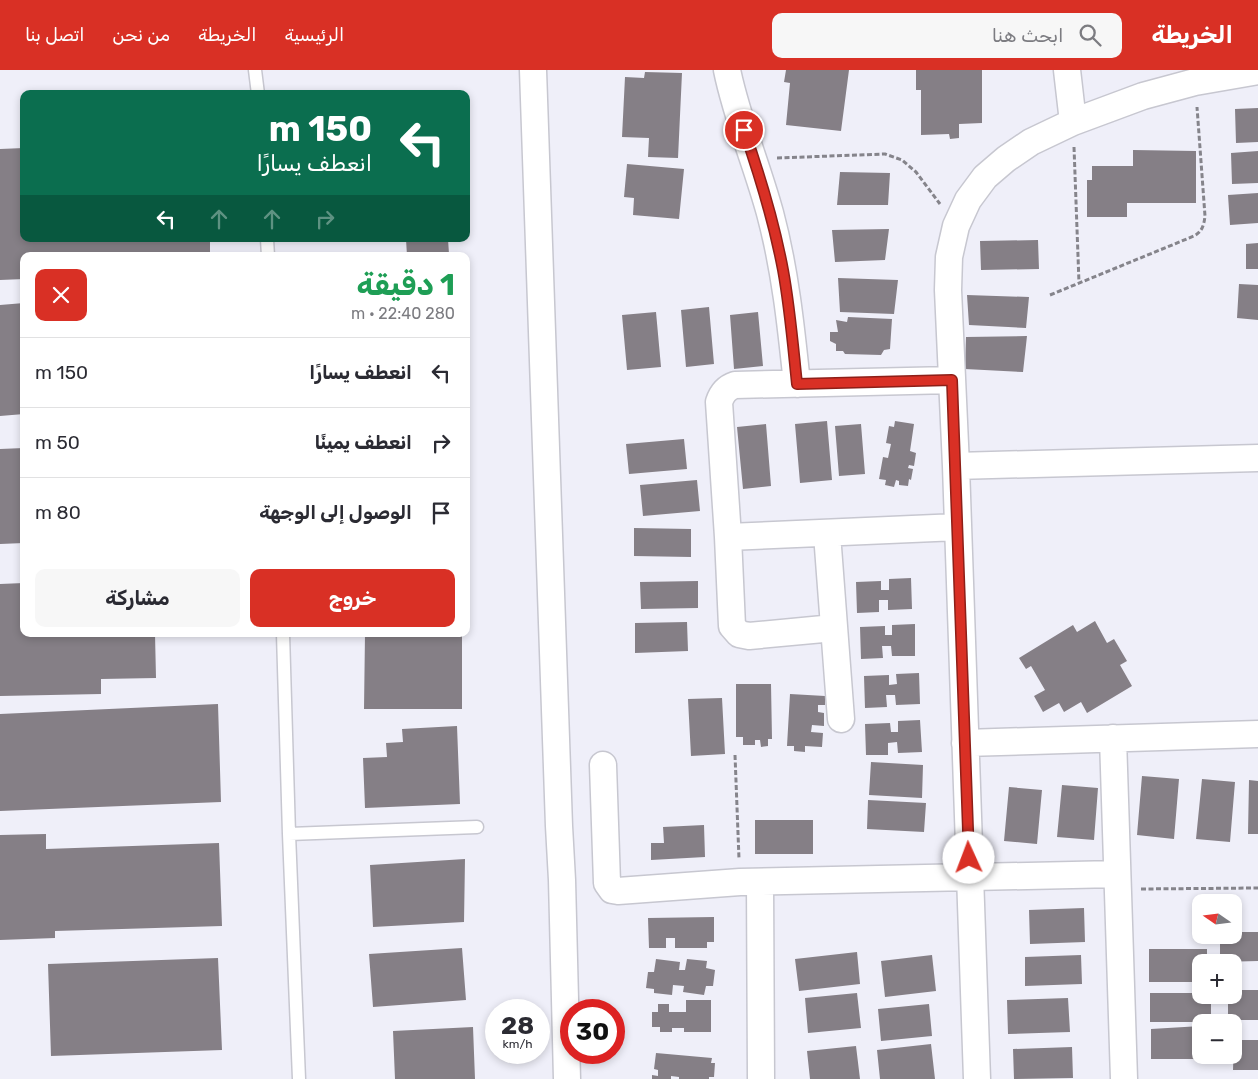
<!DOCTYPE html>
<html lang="ar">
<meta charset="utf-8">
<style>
body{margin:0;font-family:Rubik,Vazirmatn,sans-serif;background:#f7f7f7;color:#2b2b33;direction:rtl;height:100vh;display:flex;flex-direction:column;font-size:19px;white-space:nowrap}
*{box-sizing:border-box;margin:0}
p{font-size:16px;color:#7c7c81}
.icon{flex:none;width:28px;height:28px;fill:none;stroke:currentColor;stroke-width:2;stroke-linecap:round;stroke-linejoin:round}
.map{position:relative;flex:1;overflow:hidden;direction:ltr}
.sheet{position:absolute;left:20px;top:182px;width:450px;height:385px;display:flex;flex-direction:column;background:#fff;border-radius:10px;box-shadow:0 2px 8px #0003;direction:rtl}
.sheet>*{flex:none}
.banner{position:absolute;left:20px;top:20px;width:450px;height:152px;border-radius:10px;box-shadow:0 2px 8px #0003;direction:rtl;background:#0b6e4f;color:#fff;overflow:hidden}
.needle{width:32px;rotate:284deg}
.tools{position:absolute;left:1192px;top:824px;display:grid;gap:10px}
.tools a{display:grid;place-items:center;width:50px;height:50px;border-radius:10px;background:#fff;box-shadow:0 2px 8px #0003;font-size:25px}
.speed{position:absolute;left:485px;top:929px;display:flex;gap:10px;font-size:25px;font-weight:700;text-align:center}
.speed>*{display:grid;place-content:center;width:65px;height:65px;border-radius:50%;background:#fff;box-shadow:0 2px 8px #0003;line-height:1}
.speed small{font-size:12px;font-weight:400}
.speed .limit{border:8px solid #d22;background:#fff;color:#111}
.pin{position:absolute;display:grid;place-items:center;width:42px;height:42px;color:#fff;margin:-21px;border:2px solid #fff;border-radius:50%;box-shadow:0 1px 5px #0007}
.me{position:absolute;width:55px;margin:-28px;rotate:358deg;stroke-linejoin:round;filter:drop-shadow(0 0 4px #0008)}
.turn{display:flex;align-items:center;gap:18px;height:105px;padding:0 15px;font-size:22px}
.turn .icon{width:65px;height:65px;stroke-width:2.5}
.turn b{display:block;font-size:35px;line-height:42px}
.lanes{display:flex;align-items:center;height:48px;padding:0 15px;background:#0003;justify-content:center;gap:25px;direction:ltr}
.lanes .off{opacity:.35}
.round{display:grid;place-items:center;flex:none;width:52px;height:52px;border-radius:10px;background:#f7f7f7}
.summary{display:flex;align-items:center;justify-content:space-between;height:85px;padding:0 15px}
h1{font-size:30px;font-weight:700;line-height:38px;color:#1e9e55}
.primary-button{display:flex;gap:10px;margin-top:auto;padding:10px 15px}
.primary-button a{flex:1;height:58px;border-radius:10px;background:#d93025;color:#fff;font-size:20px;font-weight:700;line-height:58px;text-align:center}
.primary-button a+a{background:#f7f7f7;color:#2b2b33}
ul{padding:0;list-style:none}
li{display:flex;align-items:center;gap:15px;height:70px;padding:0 15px;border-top:1px solid #e1e1e2}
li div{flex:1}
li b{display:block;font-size:19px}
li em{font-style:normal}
header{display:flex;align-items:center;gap:30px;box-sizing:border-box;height:70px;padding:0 25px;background:#d93025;color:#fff}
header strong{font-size:24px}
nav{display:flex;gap:28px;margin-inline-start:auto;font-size:18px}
.search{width:350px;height:45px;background:#f7f7f7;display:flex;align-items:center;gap:12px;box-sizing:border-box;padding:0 18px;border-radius:10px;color:#7c7c81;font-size:19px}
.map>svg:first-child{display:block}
.building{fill:#857f86}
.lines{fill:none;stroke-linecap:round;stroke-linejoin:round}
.lane-casing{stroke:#c7c7d0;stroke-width:15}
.street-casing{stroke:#c7c7d0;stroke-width:29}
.path{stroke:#85848b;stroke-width:3;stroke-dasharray:5 2.5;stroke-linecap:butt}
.lane{stroke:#fff;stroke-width:12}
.street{stroke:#fff;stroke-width:26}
.route-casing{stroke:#8d1f18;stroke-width:12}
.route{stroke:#d93025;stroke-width:9}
</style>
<header>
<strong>الخريطة</strong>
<div class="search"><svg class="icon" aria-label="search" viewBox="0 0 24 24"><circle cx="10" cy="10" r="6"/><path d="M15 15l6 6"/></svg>ابحث هنا</div>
<nav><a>الرئيسية</a><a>الخريطة</a><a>من نحن</a><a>اتصل بنا</a></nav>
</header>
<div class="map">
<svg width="1258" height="1009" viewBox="0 0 1258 1009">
<rect width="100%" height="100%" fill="#efeff9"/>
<path class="building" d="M786 0H849L841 61 786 55 790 13 784 12Z
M916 0H982V53L959 54V68L950 69 949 64 921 65V20H916Z
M645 2 682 3 678 88 648 87 649 68 622 67 625 7 644 8Z
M1258 38V72L1236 73 1235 39Z
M24 78V169H210V186H24V209L0 210V79Z
M1133 80 1196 81V133H1127V147H1087V110H1092V96H1133Z
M1258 81V113L1232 114 1231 83Z
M627 94 684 99 679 149 633 145 634 128 624 127Z
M840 102 890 103 888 135H837Z
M1258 123V153L1230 155 1228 125Z
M889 159 885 190 835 192 832 160Z
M406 169H448L449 184 407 186Z
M1038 170 1039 199 981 200 980 171Z
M1258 173V199H1246V174Z
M838 208 898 210 894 244 840 242Z
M1239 214 1258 215V250L1237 248Z
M967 225 1029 227 1026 258 969 255Z
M24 233V344L0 346V235Z
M709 237 714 294 686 297 681 240Z
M656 242 661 297 627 300 622 245Z
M758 242 763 296 734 299 730 245Z
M848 247 892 249 890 279 884 280 881 285 845 284 843 281H836V274L830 271V262H838L836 250 847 252Z
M1027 266 1023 302 965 299 966 267Z
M827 351 832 410 800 413 795 354Z
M895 351 914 354 910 381 916 383 914 396 909 395 908 398 913 399 911 410 909 409 908 416 899 415V411L896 410 894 417 885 415 886 410 879 409 883 387 888 388 891 374 886 373 889 356 894 357Z
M766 354 771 416 743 419 737 357Z
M861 354 865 404 839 406 835 356Z
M684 369 687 399 629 404 626 374Z
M24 378V473L0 474V379Z
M697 410 700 441 643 446 640 415Z
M634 458 691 459V487L634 486Z
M911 508 912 539 888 540V530H879V542L857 543 856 512 881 511V520H889V509Z
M698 511V538L641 539 640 512Z
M24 513V564H155L156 608 101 609V624L0 626V514Z
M1095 551 1107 573 1114 569 1127 591 1120 595 1132 616 1087 643 1081 632 1064 642 1059 633 1043 642 1034 626 1045 620 1031 596 1026 599 1019 588 1073 555 1077 562Z
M687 552 688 581 635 583V553Z
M915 554V586H892L891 576H882L883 588 861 589 860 557 885 556V565H892V555Z
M365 564H462V639H364Z
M919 603 920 634 896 635 895 625H886L887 637 865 638 864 606 889 605V615L897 614 896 604Z
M736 614H771L772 669H768V676L761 677 760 670H755V675H743V667H736Z
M790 624 825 626V635H818V642L824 643V656L812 655 811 662 823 663 822 677 805 676V682L794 681V676H787Z
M722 628 725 684 691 686 688 629Z
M218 634 221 732 0 741V644Z
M920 650 922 682 898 683 897 672 888 673V685H866L865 654 890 653 891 662H898V651Z
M457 656 460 734 365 738 363 688 387 687 386 673 403 672 402 659Z
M871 692 923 695 922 728 869 725Z
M1142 706 1179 709 1174 769 1137 765Z
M1202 709 1235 712 1230 772 1196 769Z
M1249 710 1258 711V764H1248Z
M1062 715 1098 718 1094 770 1057 767Z
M1009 717 1042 720 1037 774 1004 771Z
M868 730 926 733 924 762 867 759Z
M755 750H813V784H755Z
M704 755 705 787 651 790V773H664L663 757Z
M46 764V779L219 773 222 856 55 861V868L0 870V765Z
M465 789 464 852 373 857 370 795Z
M1084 838 1085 872 1030 874 1029 840Z
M714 847V872H707V878H675V868H666V878H649L648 848Z
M1234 862H1258V891L1220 892V865H1234Z
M462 878 466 930 373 937 369 884Z
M1149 879H1207V892H1201V912H1149Z
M857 882 860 914 799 921 795 889Z
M932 885 936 921 885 927 881 891Z
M1081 885 1082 914 1025 916V887Z
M218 888 222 980 51 986 48 894Z
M656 889 680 892 679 900H685L687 889 707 891 706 898 715 900 713 916H706L704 925 683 922 684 916 673 915 672 925 654 923V919L646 918 648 902H654Z
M1234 920H1258V950H1228V925H1234Z
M857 923 861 958 808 963 805 928Z
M1150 923H1201V925H1211V952H1150Z
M1068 928 1070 962 1008 964 1007 930Z
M686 930H711V962H684V958H672V962H660V957H652V942H658V934H669V942H686Z
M929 934 932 966 881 971 878 939Z
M1201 956V985H1206L1207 989H1151V959Z
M473 957 475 1009H395L393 961Z
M1234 970H1258V1000H1233Z
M931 974 935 1009H880L877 980Z
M856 976 860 1009H810L807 981Z
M1072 977 1073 1008 1014 1009 1013 979Z
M656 983 712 988 711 993H715L714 1007H709V1009H679V1007L671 1006V1009H652V1005L658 1006V1000L654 999Z"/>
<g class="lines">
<defs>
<path id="lane" d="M255 0 258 24
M267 169 268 186
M283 564 289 764 299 1009
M289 764 477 757"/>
<path id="street" d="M533 0 559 756 562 810 567 1009
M727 0C737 49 757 95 770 143 785 199 791 256 797 314
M1067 0 1073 52
M956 396 1258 388
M827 464 841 649
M728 467 958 457
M834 558 749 566 739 564 732 556 728 467 719 332C722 323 726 318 735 315L952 310
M1113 668 1124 1009
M965 673 1258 664
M603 695 607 813 612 820 618 821 740 812 1117 804
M760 812 761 1009
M977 1009 956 396 948 220 949 187 956 156 968 130 985 107 1006 89 1031 72 1073 52 1143 26 1195 12 1258 1"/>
</defs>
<use href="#lane" class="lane-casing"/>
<use href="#street" class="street-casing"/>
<path class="path" d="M1074 77 1079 213
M777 88 885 84 902 90 916 102 940 134
M1050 225 1194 166C1202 162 1204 155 1205 146L1197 37
M735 685 739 789
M1141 819 1258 818"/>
<use href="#lane" class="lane"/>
<use href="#street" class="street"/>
</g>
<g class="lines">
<defs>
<path id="route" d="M744 60C760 106 774 152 783 200 790 238 793 276 797 314L952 310 969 788"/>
</defs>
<use href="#route" class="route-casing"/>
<use href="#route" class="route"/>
</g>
</svg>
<div class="tools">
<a><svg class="needle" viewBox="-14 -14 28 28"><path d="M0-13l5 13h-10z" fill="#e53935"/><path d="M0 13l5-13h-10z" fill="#7c7c81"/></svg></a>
<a>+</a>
<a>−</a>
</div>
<div class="speed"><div>28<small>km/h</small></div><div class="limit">30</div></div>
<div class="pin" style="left:744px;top:60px;background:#d93025"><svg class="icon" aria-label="arrive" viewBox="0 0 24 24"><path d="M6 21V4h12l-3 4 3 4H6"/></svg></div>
<svg class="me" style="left:969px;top:788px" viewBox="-20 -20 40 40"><circle r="19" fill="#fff"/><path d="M0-13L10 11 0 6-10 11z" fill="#d93025"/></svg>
<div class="banner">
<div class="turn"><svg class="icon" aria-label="left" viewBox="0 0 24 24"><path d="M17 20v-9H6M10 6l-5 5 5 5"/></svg><div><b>150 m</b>انعطف يسارًا</div></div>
<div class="lanes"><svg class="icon" aria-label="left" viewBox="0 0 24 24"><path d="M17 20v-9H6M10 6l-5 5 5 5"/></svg><svg class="icon off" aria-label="ahead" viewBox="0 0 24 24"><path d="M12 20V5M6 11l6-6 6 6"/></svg><svg class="icon off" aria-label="ahead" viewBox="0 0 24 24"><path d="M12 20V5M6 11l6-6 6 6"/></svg><svg class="icon off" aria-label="right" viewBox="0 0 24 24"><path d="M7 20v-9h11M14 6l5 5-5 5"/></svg></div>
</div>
<section class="sheet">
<div class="summary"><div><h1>1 دقيقة</h1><p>280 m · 22:40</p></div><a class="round" style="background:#d93025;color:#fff"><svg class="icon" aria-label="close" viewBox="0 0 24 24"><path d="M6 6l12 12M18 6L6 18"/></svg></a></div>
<ul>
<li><svg class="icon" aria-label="left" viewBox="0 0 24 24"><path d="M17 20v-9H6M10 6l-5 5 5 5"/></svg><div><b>انعطف يسارًا</b></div><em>150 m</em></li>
<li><svg class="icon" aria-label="right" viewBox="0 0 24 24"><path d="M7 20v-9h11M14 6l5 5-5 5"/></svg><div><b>انعطف يمينًا</b></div><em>50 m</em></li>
<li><svg class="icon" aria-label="arrive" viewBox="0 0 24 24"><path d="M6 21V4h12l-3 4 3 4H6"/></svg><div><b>الوصول إلى الوجهة</b></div><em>80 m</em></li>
</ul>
<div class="primary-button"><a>خروج</a><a>مشاركة</a></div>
</section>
</div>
